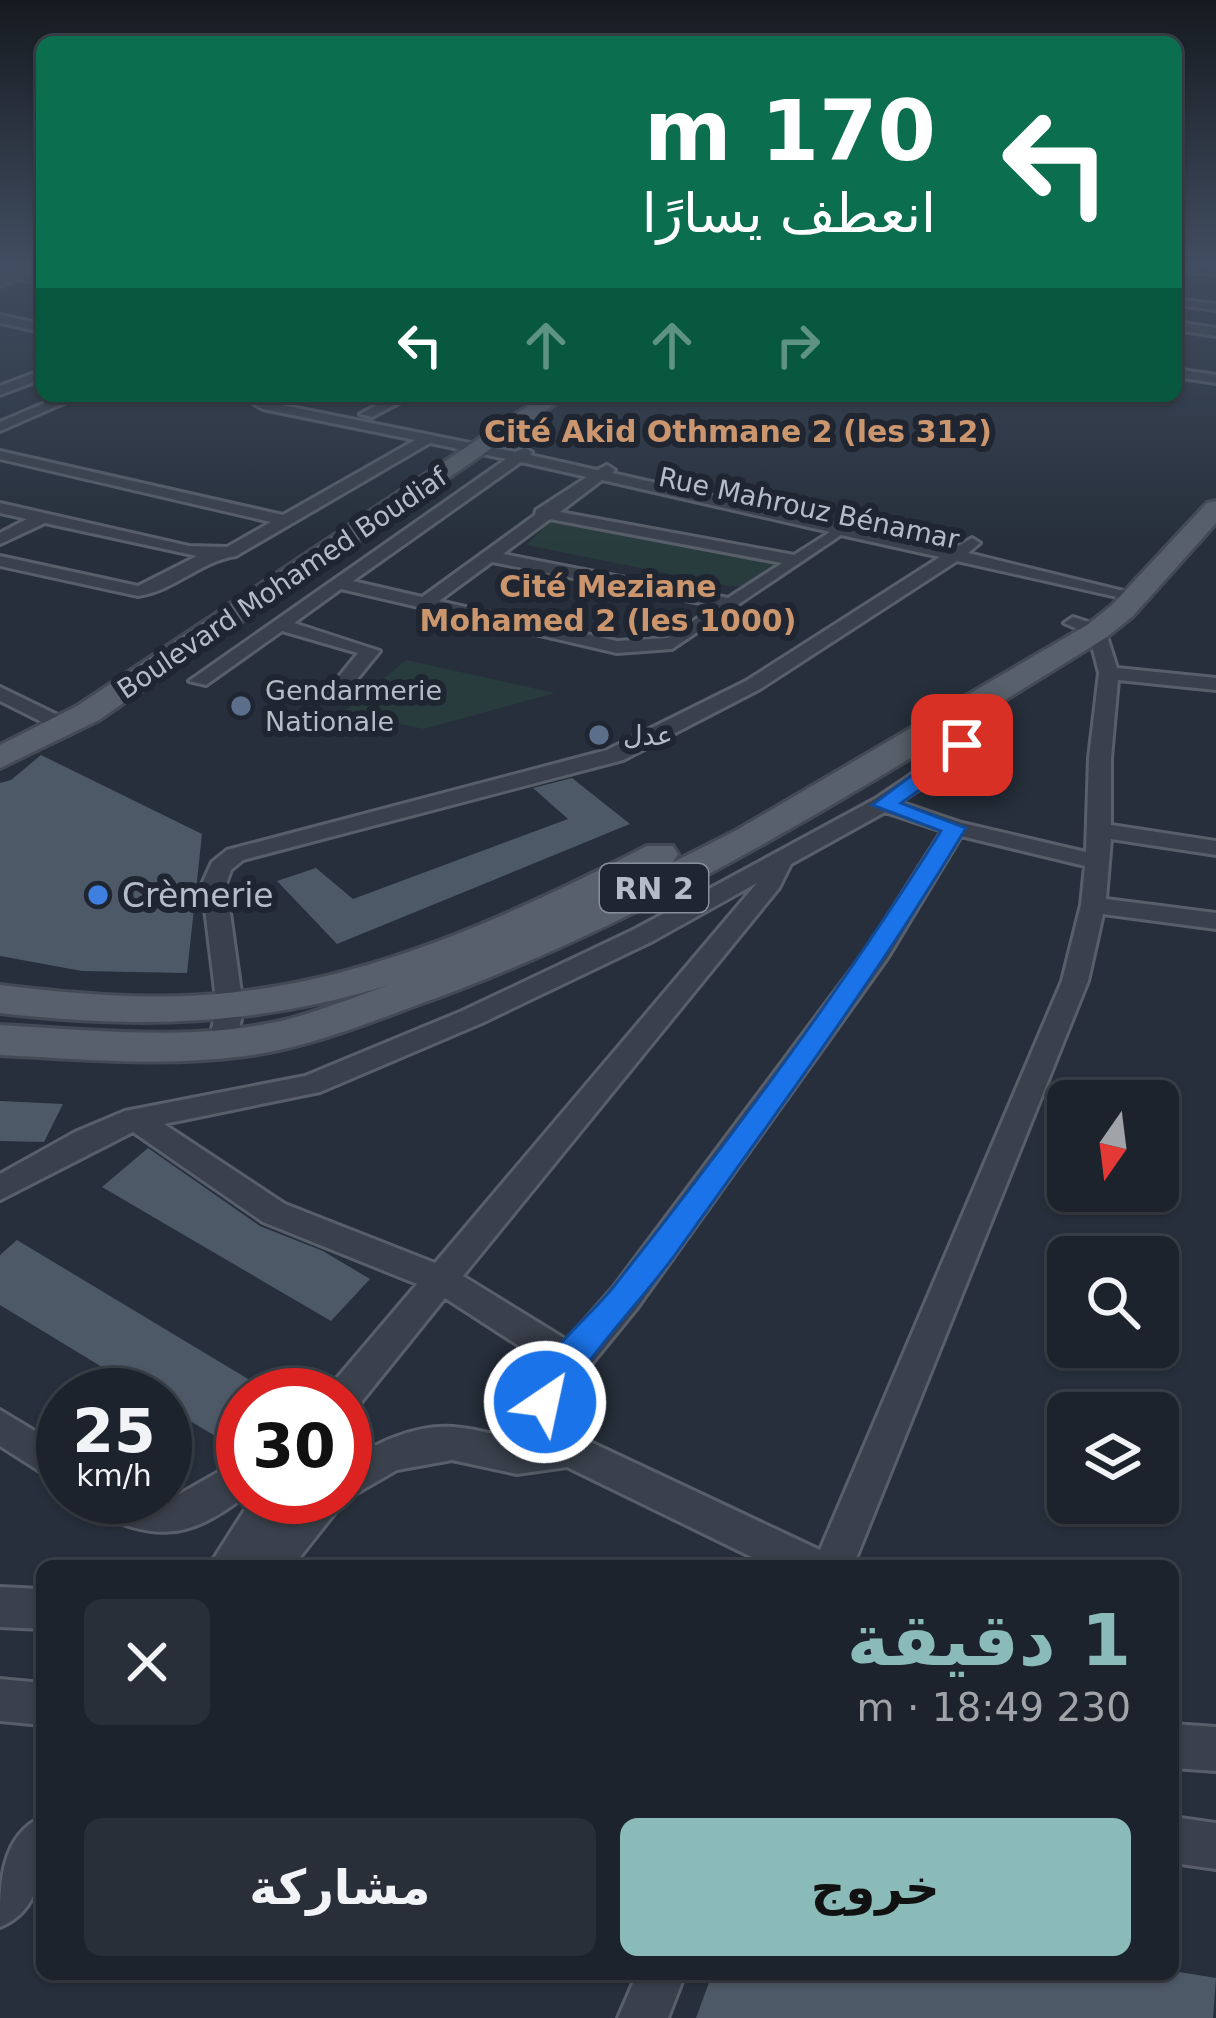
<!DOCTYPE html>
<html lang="ar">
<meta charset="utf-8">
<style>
body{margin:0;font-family:"DejaVu Sans","Noto Naskh Arabic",sans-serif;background:#292f38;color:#f1f3f6;direction:rtl;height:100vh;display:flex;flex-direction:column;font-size:45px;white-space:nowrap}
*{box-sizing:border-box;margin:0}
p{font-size:39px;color:#a0a4a9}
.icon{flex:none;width:66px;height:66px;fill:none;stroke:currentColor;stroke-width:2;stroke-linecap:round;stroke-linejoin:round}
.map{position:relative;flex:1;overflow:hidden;direction:ltr}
.details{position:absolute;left:36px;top:1560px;width:1143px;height:420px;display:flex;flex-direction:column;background:#1c232c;border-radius:18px;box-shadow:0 3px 9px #0004,0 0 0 3px #3a4048;direction:rtl}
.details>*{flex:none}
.guide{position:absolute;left:36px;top:36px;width:1146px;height:366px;border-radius:18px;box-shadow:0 3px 9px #0004,0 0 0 3px #3a4048;direction:rtl;background:#0b6e4f;color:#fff;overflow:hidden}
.needle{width:78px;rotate:194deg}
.fabs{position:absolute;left:1047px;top:1080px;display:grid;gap:24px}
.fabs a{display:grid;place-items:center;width:132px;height:132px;border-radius:18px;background:#1c232c;box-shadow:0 3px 9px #0004,0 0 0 3px #3a4048;font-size:60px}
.speed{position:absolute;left:36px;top:1368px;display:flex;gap:24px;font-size:60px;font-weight:700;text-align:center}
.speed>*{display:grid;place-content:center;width:156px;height:156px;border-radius:50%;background:#1c232c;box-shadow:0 3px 9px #0004,0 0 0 3px #3a4048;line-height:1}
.speed small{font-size:30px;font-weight:400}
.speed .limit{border:18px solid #d22;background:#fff;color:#111}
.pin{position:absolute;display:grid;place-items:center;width:102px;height:102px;color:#fff;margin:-51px;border-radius:24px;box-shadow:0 6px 18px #0006}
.me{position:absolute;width:132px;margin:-66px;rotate:34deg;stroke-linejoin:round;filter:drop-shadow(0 0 9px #0008)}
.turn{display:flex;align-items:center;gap:42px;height:252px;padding:0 48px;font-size:54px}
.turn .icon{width:156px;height:156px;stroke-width:2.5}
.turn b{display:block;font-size:84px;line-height:102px}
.lanes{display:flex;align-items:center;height:114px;padding:0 48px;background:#0003;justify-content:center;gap:60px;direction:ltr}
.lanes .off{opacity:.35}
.round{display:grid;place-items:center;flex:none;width:126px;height:126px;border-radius:18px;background:#292f38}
.overview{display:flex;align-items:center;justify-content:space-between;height:204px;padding:0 48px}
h1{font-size:72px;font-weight:600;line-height:90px;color:#8bbbb9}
.cta{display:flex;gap:24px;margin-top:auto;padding:24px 48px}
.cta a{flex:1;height:138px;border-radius:18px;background:#8bbbb9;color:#111;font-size:48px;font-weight:600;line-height:138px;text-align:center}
.cta a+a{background:#292f38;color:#f1f3f6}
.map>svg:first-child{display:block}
.green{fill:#293c3d}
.building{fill:#4e5967}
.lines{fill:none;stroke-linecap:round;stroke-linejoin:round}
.street-casing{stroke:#585f6a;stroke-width:6}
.secondary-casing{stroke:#585f6a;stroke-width:6}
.primary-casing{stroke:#434a55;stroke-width:6}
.street{fill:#3a414c;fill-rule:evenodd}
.secondary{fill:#48505e;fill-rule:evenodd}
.primary{fill:#58606b;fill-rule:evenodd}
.route{fill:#1a73e8;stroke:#114b97;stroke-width:3}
.service-dot{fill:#5c6f8a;stroke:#1f2631;stroke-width:4.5}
.shop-dot{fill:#3f7fe0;stroke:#1f2631;stroke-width:4.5}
.labels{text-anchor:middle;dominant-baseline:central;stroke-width:12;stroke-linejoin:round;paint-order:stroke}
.far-street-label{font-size:27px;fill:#b5bcc7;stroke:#1f2631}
.far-poi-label{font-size:27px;fill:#b5bcc7;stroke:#1f2631;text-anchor:start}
.far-neighbourhood-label{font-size:30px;font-weight:bold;fill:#cb966d;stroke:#1f2631}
.shield{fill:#1f2631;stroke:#888f9a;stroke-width:3}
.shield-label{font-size:30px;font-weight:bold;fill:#b5bcc7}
.poi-label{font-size:33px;fill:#b5bcc7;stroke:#1f2631;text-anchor:start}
</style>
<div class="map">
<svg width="1216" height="2018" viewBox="0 0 1216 2018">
<rect width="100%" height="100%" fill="#262f3b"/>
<path class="green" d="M564 519 773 558 778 563 745 586H730L526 545 551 521Z
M406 660 555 693 424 729 344 712Z"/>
<path class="building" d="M41 755 202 834 187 973 82 971 0 956V783L11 780Z
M572 778 630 824 337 944 277 881 316 868 353 899 568 819 533 788Z
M0 1101 63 1104 44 1142 0 1141Z
M148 1148 260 1226 323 1251 370 1279 331 1321 102 1187Z
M17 1240 258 1385 250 1395H243V1404L217 1437 165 1406V1395H148L0 1305V1255Z
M1173 1971 1216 1978 1213 2018H696L712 1974Z"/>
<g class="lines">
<defs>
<path id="street" d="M1176 265 1216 268V274L1176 271Z
M16 273 42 277V283L12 278Z
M1176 299 1216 304V310L1176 305Z
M0 315 42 324V332L0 323Z
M1176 322 1216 328V336L1176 330Z
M1176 369 1216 375V383L1176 377Z
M42 370V379L0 395V386Z
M61 396H80L0 431V422Z
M240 396H258L272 403 515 452 525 448 532 452 530 455 597 470 607 465 615 470 612 473 951 550 972 538 980 543 968 553 1144 596 1135 601 957 561 760 689 623 760 243 860 231 870 226 884 243 1007 237 1042 223 1052 209 1042 217 1007 202 884 212 862 227 850 607 750 746 681 940 557 841 535 672 649 617 653 341 589 294 623 380 651 345 694 338 696 328 690 358 653 282 631 206 685 189 681 506 459 430 443 236 556C201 561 174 591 138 596L0 566V556L138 586 197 556 45 523 0 544V533L27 519 0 513V503L189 546 227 547 271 522 0 459V451L283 515 415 440 263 409ZM521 462 587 477 536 510 535 515 422 597 353 581ZM602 480 830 532 794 555 560 512ZM550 519 782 563 728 598 503 554ZM492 562 716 606 667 638 617 641 439 601Z
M394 396H412L372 417 360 414Z
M1073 617 1104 627 1117 668 1216 678V690L1118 680 1111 758V825L1216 841V855L1111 839 1106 899 1216 913V929L1103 914 1088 981 853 1566H770L567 1467 517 1474 452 1460 397 1470 345 1500 293 1566H209L253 1497H294L279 1523 303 1497H345V1462C377 1443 415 1424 453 1427 483 1429 508 1441 539 1437L528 1405 547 1364 445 1298 358 1406 345 1411V1395H327L332 1384 417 1284 263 1222 133 1132 0 1200V1174L75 1132 125 1111 305 1076 462 1011 635 929 875 799 943 753 951 744 954 711H968L973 745 959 763 900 802 962 823 1086 852 1089 758 1099 673 1089 634 1064 623ZM885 812 942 831 869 946 613 1288 567 1340 463 1276 779 888 791 864ZM961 836 1085 866 1081 905 1062 981 820 1550 582 1438 565 1415 566 1395 637 1308 888 957ZM757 883 435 1263 285 1204 164 1124 320 1092 482 1023 653 941Z
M0 687 72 722 75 726 65 732 58 730 0 701Z
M0 1410 63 1448V1486L0 1446Z
M243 1458 244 1497C187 1541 153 1541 90 1510L84 1497 176 1496Z
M0 1587 42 1589V1629L0 1627Z
M0 1679 42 1683V1725L0 1721Z
M1173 1724 1216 1727V1771L1173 1768Z
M42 1817C42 1860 46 1908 0 1927 0 1885 0 1836 42 1817Z
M1173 1817 1216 1823V1869L1173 1863Z
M637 1974H685L668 2018H618Z"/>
<path id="secondary" d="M42 262V272L0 286V276Z"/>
<path id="primary" d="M543 396H567L99 720 0 768V745L77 706Z
M1216 501V523L1132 617 1107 637C888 772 671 913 428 1001 368 1023 308 1048 245 1056 164 1067 81 1059 0 1055V1025C93 1030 193 1042 285 1020 320 1011 355 997 389 985 255 1026 139 1029 0 1013V985C75 994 152 1001 228 993 376 978 516 913 647 846H673L678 854 673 862 575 912 735 831 1087 625 1112 605 1207 503Z"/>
</defs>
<use href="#street" class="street-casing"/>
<use href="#secondary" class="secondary-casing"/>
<use href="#primary" class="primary-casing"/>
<use href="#street" class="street"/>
<use href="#secondary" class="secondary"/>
<use href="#primary" class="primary"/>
</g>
<linearGradient id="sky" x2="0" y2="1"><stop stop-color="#151a20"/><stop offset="0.48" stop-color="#414d60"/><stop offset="1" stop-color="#414d60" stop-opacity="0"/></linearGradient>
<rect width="1216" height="545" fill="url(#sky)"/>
<path class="route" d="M962 738 972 745 959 762 901 803 966 828C878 975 777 1112 677 1252 639 1305 585 1355 558 1413L545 1418 532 1413 527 1402C535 1357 587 1321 614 1286 730 1140 842 989 941 831L872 805Z"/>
<g class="service-dot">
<circle cx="241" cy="706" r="12"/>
<circle cx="599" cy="735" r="12"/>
</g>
<circle class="shop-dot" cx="98" cy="895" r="12"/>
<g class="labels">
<g class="far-street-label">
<text transform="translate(809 508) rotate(12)">Rue Mahrouz Bénamar</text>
<text transform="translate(282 583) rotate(-34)">Boulevard Mohamed Boudiaf</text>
</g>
<g class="far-poi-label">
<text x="265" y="690">Gendarmerie<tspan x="265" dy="31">Nationale</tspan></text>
<text x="623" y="735">عدل</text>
</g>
<g class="far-neighbourhood-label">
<text x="738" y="431">Cité Akid Othmane 2 (les 312)</text>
<text x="608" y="586">Cité Meziane<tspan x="608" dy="34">Mohamed 2 (les 1000)</tspan></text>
</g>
<rect class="shield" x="600" y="864" width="108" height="48" rx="9"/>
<g class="shield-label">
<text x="654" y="888">RN 2</text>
</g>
<g class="poi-label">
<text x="122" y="895">Crèmerie</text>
</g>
</g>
</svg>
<div class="fabs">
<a><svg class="needle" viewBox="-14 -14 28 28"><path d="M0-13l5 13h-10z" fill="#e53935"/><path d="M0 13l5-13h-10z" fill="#a0a4a9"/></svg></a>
<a><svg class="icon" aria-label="search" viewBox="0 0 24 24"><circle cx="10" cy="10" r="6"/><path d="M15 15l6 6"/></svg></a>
<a><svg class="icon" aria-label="layers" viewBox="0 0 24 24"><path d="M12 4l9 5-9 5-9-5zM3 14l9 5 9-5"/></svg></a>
</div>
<div class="speed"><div>25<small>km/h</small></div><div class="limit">30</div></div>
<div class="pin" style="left:962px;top:745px;background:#d93025"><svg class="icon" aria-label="arrive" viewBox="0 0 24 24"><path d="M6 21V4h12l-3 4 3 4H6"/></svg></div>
<svg class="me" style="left:545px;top:1402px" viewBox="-20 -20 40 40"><circle r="17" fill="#1a73e8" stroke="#fff" stroke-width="3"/><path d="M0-11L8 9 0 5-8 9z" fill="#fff"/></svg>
<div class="guide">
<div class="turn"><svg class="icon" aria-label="left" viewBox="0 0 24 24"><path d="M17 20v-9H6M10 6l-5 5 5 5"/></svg><div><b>170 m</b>انعطف يسارًا</div></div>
<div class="lanes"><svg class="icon" aria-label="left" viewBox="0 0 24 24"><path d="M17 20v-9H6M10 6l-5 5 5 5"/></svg><svg class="icon off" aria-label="ahead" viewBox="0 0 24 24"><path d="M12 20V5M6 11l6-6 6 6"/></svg><svg class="icon off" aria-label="ahead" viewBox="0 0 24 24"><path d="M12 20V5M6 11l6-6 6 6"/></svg><svg class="icon off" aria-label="right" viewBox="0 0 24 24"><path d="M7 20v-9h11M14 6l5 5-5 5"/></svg></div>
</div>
<section class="details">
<div class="overview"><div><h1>1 دقيقة</h1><p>230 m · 18:49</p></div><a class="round"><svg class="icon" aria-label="close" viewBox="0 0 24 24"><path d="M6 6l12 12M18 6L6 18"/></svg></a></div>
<div class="cta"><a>خروج</a><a>مشاركة</a></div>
</section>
</div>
